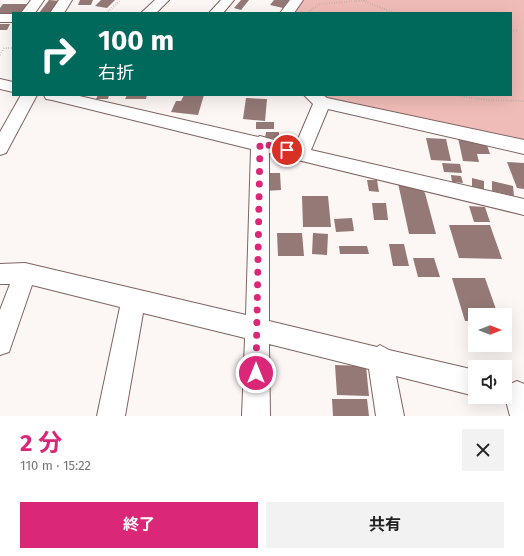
<!DOCTYPE html>
<html lang="ja">
<meta charset="utf-8">
<style>
body{margin:0;font-family:"Fira Sans","Noto Sans JP",sans-serif;background:#f2f2f2;color:#222;height:100vh;display:flex;flex-direction:column;font-size:15px;white-space:nowrap}
*{box-sizing:border-box;margin:0}
p{font-size:13px;color:#767676}
.icon{flex:none;width:22px;height:22px;fill:none;stroke:currentColor;stroke-width:2;stroke-linecap:round;stroke-linejoin:round}
.map{position:relative;height:416px;overflow:hidden}
.side{display:flex;flex-direction:column;background:#fff;flex:1}
.side>*{flex:none}
.top-card{position:absolute;left:12px;top:12px;width:500px;height:84px;border-radius:0px;box-shadow:0 4px 16px #0002;background:#00695c;color:#fff;overflow:hidden}
.needle{width:26px;rotate:90deg}
.buttons{position:absolute;left:468px;top:308px;display:grid;gap:8px}
.buttons a{display:grid;place-items:center;width:44px;height:44px;border-radius:0px;background:#fff;box-shadow:0 4px 16px #0002;font-size:20px}
.pin{position:absolute;display:grid;place-items:center;width:34px;height:34px;color:#fff;margin:-17px;border:2px solid #fff;border-radius:50%;box-shadow:0 1px 4px #0007}
.me{position:absolute;width:44px;margin:-22px;rotate:0deg;stroke-linejoin:round;filter:drop-shadow(0 0 3px #0008)}
.turn{display:flex;align-items:center;gap:14px;height:84px;padding:0 20px;font-size:18px}
.turn .icon{width:52px;height:52px;stroke-width:2.5}
.turn b{display:block;font-size:28px;line-height:34px}
.round{display:grid;place-items:center;flex:none;width:42px;height:42px;border-radius:0px;background:#f2f2f2}
.head{display:flex;align-items:center;justify-content:space-between;height:68px;padding:0 20px}
h1{font-size:24px;font-weight:700;line-height:30px;color:#db2777}
.cta{display:flex;gap:8px;margin-top:auto;padding:8px 20px}
.cta a{flex:1;height:46px;border-radius:0px;background:#db2777;color:#fff;font-size:16px;font-weight:700;line-height:46px;text-align:center}
.cta a+a{background:#f2f2f2;color:#222}
.map>svg:first-child{display:block}
.green{fill:#f0bcb7}
.building{fill:#947976}
.lines{fill:none;stroke-linecap:round;stroke-linejoin:round}
.minor-casing{stroke:#7f6562;stroke-width:2}
.path{stroke:#b0a8a7;stroke-width:2;stroke-dasharray:0.5 2;stroke-linecap:butt}
.minor{fill:#fff;fill-rule:evenodd}
.route{stroke:#db2777;stroke-width:7;stroke-dasharray:0 12.6}
</style>
<div class="map">
<svg width="524" height="416" viewBox="0 0 524 416">
<rect width="100%" height="100%" fill="#fcf6f5"/>
<path class="green" d="M302 0H524V143L329 101 320 95H511V13H293Z"/>
<path class="building" d="M49 0 61 1 52 13H39Z
M80 0H93L91 5H78Z
M101 0H115L107 8 95 6Z
M241 0H249L241 10 234 8Z
M274 0H289L283 8 270 5Z
M3 4H28L23 13H0V8Z
M0 24H10L7 30H0Z
M98 95H109L108 99H96Z
M127 95H147L146 99H125Z
M184 95H204L198 115 171 112 176 101H181Z
M246 98 267 99 265 121 243 119Z
M256 122H274V129H256Z
M266 132H279V139L265 138Z
M457 133 486 142 490 154H477L479 162 463 161Z
M426 138 446 139 451 161 431 160Z
M507 162 524 163V189L517 188Z
M442 163 460 164 462 173 444 172Z
M265 173H280L281 190 265 191Z
M451 175 461 176 463 183 452 182Z
M472 178 484 181V190L472 187Z
M367 180H377L379 192 369 191Z
M492 181 513 186 514 196 492 191Z
M398 183 420 188 425 193 436 234H409Z
M302 196H328L331 227H303Z
M372 203H386L388 220H374Z
M469 206 485 207 490 222H474Z
M352 218 354 231 336 232 334 219Z
M449 225H490L502 259 459 258Z
M277 233H302L304 256H278Z
M313 233 328 234 327 255 312 254Z
M389 244H404L409 266H393Z
M339 246H367L369 254H340Z
M413 258H434L440 277H418Z
M452 278H485L498 315H475V325L473 321H465Z
M505 337 509 347H481V345H505Z
M335 365 366 366 369 396 337 395Z
M332 399H367L369 416H333Z"/>
<g class="lines">
<defs>
<path id="minor" d="M31 0H44L35 13H21Z
M59 0H72L64 13H50Z
M155 0H169L156 13H141Z
M221 0H234L223 13H209Z
M290 0H303L294 13H280Z
M0 14H13V22H0Z
M0 79 13 82V92L0 89Z
M21 95H37L6 153 0 155V132Z
M44 95H75L258 137 260 136 295 146 313 104 304 95H323L327 98 524 140V154L328 109 311 150 524 199V215L269 153V321L377 347 380 345 389 350 475 370V396L396 376 404 416H376L369 369 269 344 270 416H242L245 338 143 313 125 416H97L120 307 32 285 9 352 0 355V310L10 284H0V264L25 263 246 315 251 149 52 100 46 99Z
M517 381 524 384V416H510L505 397 508 385Z"/>
</defs>
<use href="#minor" class="minor-casing"/>
<path class="path" d="M363 1 395 13
M106 13 121 0
M307 13 320 4 368 0
M511 30 518 31
M0 55 4 48H13
M454 95 487 100 524 101"/>
<use href="#minor" class="minor"/>
</g>
<g class="lines">
<path class="route" d="M256 373 260 143 287 150"/>
</g>
</svg>
<div class="buttons">
<a><svg class="needle" viewBox="-14 -14 28 28"><path d="M0-13l5 13h-10z" fill="#e53935"/><path d="M0 13l5-13h-10z" fill="#767676"/></svg></a>
<a><svg class="icon" aria-label="sound" viewBox="0 0 24 24"><path d="M4 9h4l5-4v14l-5-4H4zM17 9q2 3 0 6"/></svg></a>
</div>
<div class="pin" style="left:287px;top:150px;background:#d93025"><svg class="icon" aria-label="arrive" viewBox="0 0 24 24"><path d="M6 21V4h12l-3 4 3 4H6"/></svg></div>
<svg class="me" style="left:256px;top:373px" viewBox="-20 -20 40 40"><circle r="17" fill="#db2777" stroke="#fff" stroke-width="3"/><path d="M0-11L8 9 0 5-8 9z" fill="#fff"/></svg>
<div class="top-card">
<div class="turn"><svg class="icon" aria-label="right" viewBox="0 0 24 24"><path d="M7 20v-9h11M14 6l5 5-5 5"/></svg><div><b>100 m</b>右折</div></div>
</div>
</div>
<section class="side">
<div class="head"><div><h1>2 分</h1><p>110 m · 15:22</p></div><a class="round"><svg class="icon" aria-label="close" viewBox="0 0 24 24"><path d="M6 6l12 12M18 6L6 18"/></svg></a></div>
<div class="cta"><a>終了</a><a>共有</a></div>
</section>
